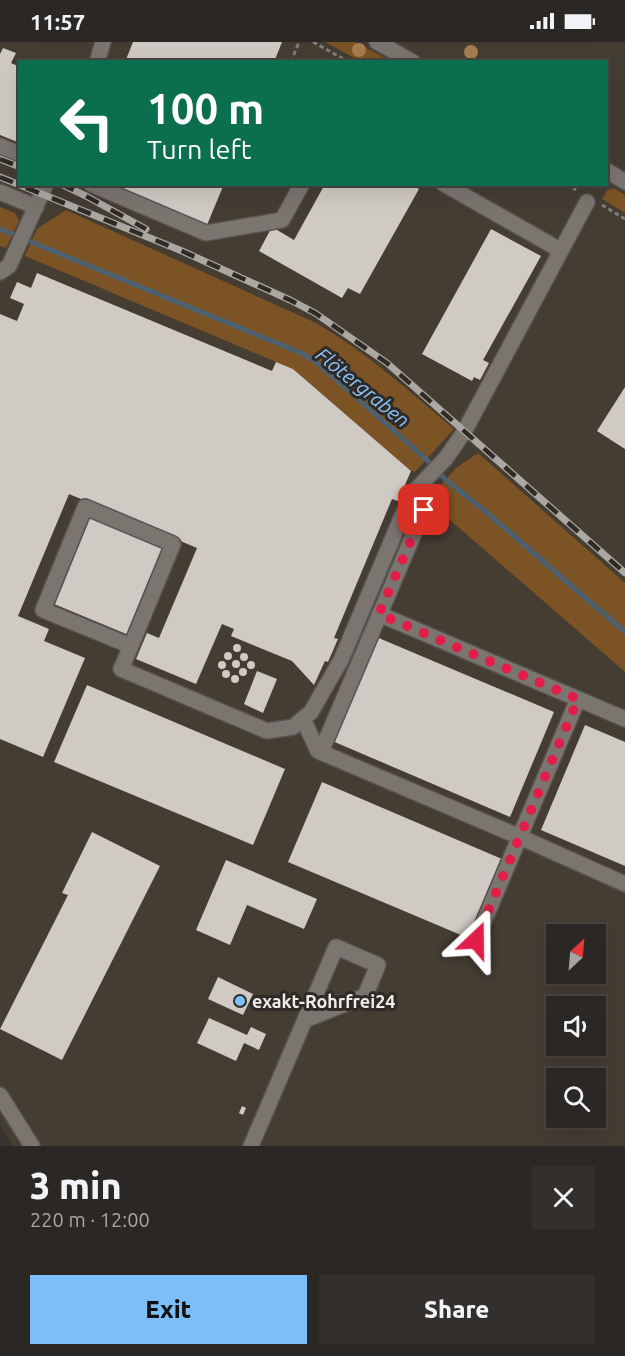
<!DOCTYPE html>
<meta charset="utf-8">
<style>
body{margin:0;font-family:Ubuntu,sans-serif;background:#332f2c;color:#f1f3f6;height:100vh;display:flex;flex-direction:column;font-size:22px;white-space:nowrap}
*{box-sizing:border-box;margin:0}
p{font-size:20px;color:#a6a5a6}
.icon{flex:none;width:33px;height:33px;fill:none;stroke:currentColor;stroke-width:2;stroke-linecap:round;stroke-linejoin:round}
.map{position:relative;height:1104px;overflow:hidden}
.side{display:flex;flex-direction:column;background:#2b2724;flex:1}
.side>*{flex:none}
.top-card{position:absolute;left:18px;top:18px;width:590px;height:126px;border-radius:0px;box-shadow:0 6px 24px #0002,0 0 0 2px #474441;background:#0b6e4f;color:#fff;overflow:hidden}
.needle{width:39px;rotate:26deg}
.controls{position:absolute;left:546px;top:882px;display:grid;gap:12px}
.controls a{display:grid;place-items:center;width:60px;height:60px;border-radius:0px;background:#2b2724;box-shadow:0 6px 24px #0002,0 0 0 2px #474441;font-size:30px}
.pin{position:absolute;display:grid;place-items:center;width:51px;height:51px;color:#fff;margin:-26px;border-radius:12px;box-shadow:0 3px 9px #0006}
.me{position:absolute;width:66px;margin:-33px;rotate:23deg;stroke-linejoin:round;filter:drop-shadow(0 0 4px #0008)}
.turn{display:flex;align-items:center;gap:21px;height:126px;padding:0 30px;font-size:27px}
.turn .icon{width:78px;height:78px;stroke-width:2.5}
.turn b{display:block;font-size:42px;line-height:51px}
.round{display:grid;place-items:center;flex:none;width:63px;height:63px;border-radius:0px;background:#332f2c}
.headline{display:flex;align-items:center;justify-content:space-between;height:102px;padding:0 30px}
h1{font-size:36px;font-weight:800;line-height:45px}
.button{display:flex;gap:12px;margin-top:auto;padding:12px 30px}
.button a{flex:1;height:69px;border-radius:0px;background:#7cbef9;color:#111;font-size:24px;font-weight:800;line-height:69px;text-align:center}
.button a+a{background:#332f2c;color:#f1f3f6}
.status{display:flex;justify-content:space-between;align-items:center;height:42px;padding:0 30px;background:#2b2724;direction:ltr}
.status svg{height:16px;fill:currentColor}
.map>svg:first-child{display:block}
.built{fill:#453c32;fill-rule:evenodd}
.green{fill:#7b5325}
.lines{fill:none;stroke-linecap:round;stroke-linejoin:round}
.stream{stroke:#4d6171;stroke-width:5}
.building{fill:#d0cac4}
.minor-casing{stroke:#56524e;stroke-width:18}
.path{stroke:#827e7a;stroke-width:3;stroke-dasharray:4.5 3;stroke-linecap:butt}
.minor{stroke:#7b7570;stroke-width:15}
.rail-casing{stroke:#aba8a4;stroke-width:7}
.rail{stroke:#2f2a26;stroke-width:4.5;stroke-dasharray:14;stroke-linecap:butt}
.tree{fill:#a67d50}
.route{stroke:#e11d48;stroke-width:10;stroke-dasharray:0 18}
.poi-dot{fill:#7cbef9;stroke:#2f2a26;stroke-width:2}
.labels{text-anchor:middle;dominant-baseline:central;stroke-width:6;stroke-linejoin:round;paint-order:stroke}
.poi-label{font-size:18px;font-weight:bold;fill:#efece9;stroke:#2f2a26;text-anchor:start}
.water-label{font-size:20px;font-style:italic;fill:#88c5fc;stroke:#2f2a26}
</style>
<div class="status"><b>11:57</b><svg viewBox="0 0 49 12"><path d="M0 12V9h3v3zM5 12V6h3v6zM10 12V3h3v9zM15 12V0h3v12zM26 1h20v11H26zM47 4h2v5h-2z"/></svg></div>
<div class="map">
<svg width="625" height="1104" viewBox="0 0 625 1104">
<rect width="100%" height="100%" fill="#393430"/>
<path class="built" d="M0 0H625V1104H13L0 1083ZM20 20H606V142H20ZM556 892H596V932H556ZM556 964H596V1004H556ZM556 1036H596V1076H556Z"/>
<path class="green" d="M325 0H355L391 19H360Z
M614 146 625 153V171L602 157 607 148Z
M0 165 15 171 19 179 6 206 0 204Z
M66 168 314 280C365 309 409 349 454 387L415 430 411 429 293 327 25 214 37 187Z
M478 411 625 541V630L427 458 456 426Z"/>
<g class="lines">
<path class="stream" d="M0 187 301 311 315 319 426 417 446 438 485 469 625 590"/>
</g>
<path class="building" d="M133 0H282L274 20H125Z
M3 6 16 11 11 21 20 25V101L0 93V12Z
M107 142H224L207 183Z
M325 142H411L419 147 360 252 348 246 342 256 259 209 272 185 294 198Z
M491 187 541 214 483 318 489 321 480 338 474 335 472 339 422 312Z
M37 231 272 329 276 320 293 327 411 429 398 459 392 457 334 596 338 597 328 620 325 619 314 643 292 619 231 594 234 587 222 582 196 642 136 617 147 591 159 596 197 506 69 452 18 574 49 587 44 599 85 616 43 715 0 697V272L17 279 24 262 10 256 17 240 31 246Z
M625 345V407L597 389Z
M90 475 167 507 131 594 54 562Z
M374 594 554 670 510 775 330 698Z
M233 606a4 4 0 1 1 8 0a4 4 0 1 1-8 0Z
M224 614a4 4 0 1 1 8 0a4 4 0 1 1-8 0Z
M240 615a4 4 0 1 1 8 0a4 4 0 1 1-8 0Z
M232 622a4 4 0 1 1 8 0a4 4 0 1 1-8 0Z
M247 623a4 4 0 1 1 8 0a4 4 0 1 1-8 0Z
M218 623a4 4 0 1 1 8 0a4 4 0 1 1-8 0Z
M239 630a4 4 0 1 1 8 0a4 4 0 1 1-8 0Z
M222 632a4 4 0 1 1 8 0a4 4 0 1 1-8 0Z
M257 629 277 637 263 671 244 662Z
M231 637a4 4 0 1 1 8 0a4 4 0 1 1-8 0Z
M87 643 285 727 253 803 54 720Z
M585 683 625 700V824L541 788Z
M322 740 502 817 468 896 288 820Z
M92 790 160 824 62 1018 0 987 68 853 62 851Z
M226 818 317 857 304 887 247 863 230 903 196 888Z
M218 935 253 952 243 973 208 957Z
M209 976 247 993 251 985 266 992 259 1008 244 1001 236 1019 197 1001Z
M242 1064 246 1066 243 1073 239 1071Z"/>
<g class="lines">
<defs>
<path id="minor" d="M377 0 413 20
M97 20 103 0
M0 104 20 112
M606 128 625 140
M91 142 206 191 282 178 302 142
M444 142 560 208
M0 150 36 165
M0 230 9 224 46 142
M85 465 173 502 131 604 43 568Z
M379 572 625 677
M131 604 121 627 267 689 293 685 311 670 341 618 411 453 446 416 464 390 587 160
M303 677 318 709 520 795 625 842
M321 710 424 468
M476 898 578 657
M0 1053 32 1104
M251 1104 336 905 378 923 365 954 305 978"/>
</defs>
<use href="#minor" class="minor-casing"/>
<path class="path" d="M313 0 349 20
M291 20 299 0
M567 142 576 148
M602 163 625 177"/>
<use href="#minor" class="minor"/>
<defs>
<path id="rail" d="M0 117 20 125
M0 135 182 209 290 258 315 271 387 321 625 531
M61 142 86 154 146 187"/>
</defs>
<use href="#rail" class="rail-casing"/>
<use href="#rail" class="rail"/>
</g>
<g class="tree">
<circle cx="359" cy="8" r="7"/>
<circle cx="471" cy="10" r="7"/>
</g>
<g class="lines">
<path class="route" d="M424 468 379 572 578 657 476 898"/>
</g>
<circle class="poi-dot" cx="240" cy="959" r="6"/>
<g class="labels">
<g class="poi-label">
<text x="252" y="959">exakt-Rohrfrei24</text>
</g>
<g class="water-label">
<text transform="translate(363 345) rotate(39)">Flötergraben</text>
</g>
</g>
</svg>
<div class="controls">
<a><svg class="needle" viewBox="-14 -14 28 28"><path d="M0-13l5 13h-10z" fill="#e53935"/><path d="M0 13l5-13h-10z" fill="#a6a5a6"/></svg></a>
<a><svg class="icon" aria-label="sound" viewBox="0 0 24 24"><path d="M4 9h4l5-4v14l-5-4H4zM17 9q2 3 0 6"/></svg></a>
<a><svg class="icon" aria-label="search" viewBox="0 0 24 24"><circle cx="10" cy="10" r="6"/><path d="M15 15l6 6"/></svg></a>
</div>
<div class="pin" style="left:424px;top:468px;background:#d93025"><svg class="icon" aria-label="arrive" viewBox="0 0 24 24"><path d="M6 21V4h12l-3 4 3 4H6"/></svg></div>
<svg class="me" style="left:476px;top:898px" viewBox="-20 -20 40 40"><path d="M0-17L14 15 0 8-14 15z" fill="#e11d48" stroke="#fff" stroke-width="4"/></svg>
<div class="top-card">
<div class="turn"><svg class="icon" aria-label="left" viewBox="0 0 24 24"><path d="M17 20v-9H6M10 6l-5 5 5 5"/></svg><div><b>100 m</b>Turn left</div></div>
</div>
</div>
<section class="side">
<div class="headline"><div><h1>3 min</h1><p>220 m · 12:00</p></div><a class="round"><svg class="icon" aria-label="close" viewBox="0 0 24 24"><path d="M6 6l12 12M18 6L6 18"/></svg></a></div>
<div class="button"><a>Exit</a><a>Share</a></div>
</section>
